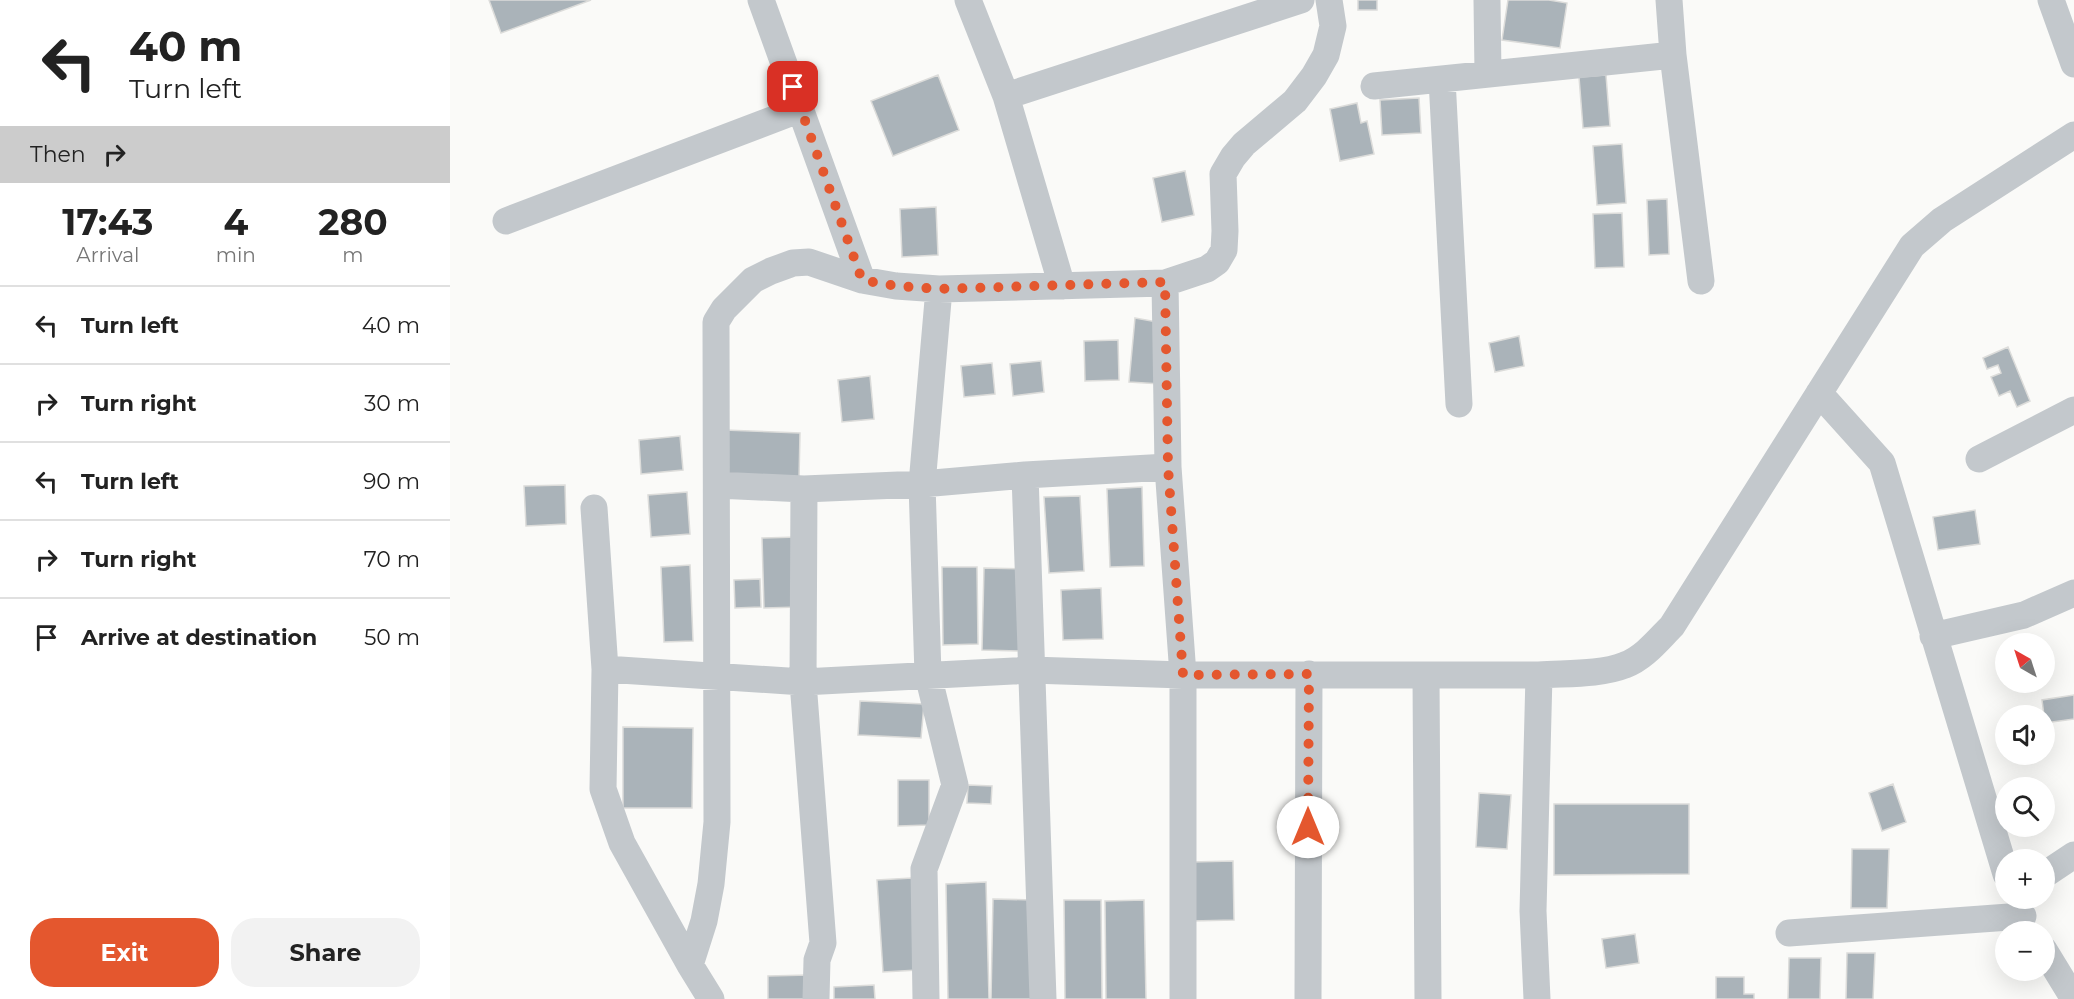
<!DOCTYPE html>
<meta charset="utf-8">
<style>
body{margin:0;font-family:Montserrat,sans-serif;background:#f2f2f2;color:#222;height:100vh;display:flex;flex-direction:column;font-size:22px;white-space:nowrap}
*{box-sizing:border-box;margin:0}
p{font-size:20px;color:#767676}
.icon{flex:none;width:33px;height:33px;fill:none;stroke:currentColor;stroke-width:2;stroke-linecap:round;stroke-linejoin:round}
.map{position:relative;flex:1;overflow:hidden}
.drawer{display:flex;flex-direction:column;background:#fff;width:450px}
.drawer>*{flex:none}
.hud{background:#fff;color:#222;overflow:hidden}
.needle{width:39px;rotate:321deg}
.tools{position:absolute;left:1545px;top:633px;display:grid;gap:12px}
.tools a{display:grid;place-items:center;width:60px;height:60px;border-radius:50%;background:#fff;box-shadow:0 6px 24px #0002;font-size:30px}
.pin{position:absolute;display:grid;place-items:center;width:51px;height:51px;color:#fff;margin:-26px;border-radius:12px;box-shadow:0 3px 9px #0006}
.me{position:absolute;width:66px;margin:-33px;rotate:0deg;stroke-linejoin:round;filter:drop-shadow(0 0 4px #0008)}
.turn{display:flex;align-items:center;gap:21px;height:126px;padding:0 30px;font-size:27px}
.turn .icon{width:78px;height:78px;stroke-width:2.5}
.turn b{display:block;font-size:42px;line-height:51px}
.then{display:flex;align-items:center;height:57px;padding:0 30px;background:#0003;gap:12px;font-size:22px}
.eta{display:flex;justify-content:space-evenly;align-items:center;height:102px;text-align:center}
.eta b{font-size:36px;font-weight:700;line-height:42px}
.action{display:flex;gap:12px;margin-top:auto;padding:12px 30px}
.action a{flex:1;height:69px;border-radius:24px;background:#e4572e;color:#fff;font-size:24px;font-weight:700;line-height:69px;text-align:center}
.action a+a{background:#f2f2f2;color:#222}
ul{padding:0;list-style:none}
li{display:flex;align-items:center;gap:18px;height:78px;padding:0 30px;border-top:2px solid #e0e0e0}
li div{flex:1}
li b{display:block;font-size:22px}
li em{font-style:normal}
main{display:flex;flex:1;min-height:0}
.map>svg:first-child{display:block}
.building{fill:#aab3b9;stroke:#dcdcda;stroke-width:1.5}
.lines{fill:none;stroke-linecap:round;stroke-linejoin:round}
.street{stroke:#c3c8cc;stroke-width:27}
.route{stroke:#e4572e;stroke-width:10;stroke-dasharray:0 18}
</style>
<main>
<section class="drawer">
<div class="hud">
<div class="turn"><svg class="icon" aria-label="left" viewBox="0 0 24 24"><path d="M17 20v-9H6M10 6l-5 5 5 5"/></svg><div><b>40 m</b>Turn left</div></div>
<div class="then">Then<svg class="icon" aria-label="right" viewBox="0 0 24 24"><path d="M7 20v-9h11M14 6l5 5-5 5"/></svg></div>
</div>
<div class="eta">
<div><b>17:43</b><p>Arrival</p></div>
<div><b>4</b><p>min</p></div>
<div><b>280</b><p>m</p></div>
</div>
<ul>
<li><svg class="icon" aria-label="left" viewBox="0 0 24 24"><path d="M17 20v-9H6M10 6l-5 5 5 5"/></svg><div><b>Turn left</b></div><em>40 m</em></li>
<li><svg class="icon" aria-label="right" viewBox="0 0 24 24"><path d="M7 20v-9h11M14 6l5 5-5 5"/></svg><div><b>Turn right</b></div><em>30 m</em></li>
<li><svg class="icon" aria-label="left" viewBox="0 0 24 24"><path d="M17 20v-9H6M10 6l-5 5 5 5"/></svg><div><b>Turn left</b></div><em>90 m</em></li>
<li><svg class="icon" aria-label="right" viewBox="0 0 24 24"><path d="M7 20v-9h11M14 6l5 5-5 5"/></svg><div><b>Turn right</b></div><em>70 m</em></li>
<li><svg class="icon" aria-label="arrive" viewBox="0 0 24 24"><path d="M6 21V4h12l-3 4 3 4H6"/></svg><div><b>Arrive at destination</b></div><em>50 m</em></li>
</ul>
<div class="action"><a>Exit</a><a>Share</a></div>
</section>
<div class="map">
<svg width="1624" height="999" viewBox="0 0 1624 999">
<rect width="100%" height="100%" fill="#fafaf8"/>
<path class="building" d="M39 0H141L51 33Z
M908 0H927V10H908Z
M1058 0H1099L1117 3 1110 48 1052 40Z
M488 75 509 130 443 156 421 101Z
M1156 75 1160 126 1133 128 1129 77Z
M969 98 971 133 932 135 930 100Z
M907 103 911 123 917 121 924 154 890 161 880 109Z
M1172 144 1176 203 1147 205 1143 146Z
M735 171 744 215 712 222 703 178Z
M1217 199 1219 254 1199 255 1197 200Z
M486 207 488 255 452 257 450 209Z
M1172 213 1174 267 1145 268 1143 214Z
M685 318 713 323 711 384 679 382Z
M1069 336 1074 366 1045 372 1039 343Z
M668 340 669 380 635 381 634 341Z
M1558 347 1580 401 1567 407 1560 391 1549 396 1541 377 1551 373 1548 365 1537 369 1533 358Z
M591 361 594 392 563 396 560 364Z
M542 363 545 394 514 397 511 366Z
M420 376 424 419 392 422 388 380Z
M274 430 350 433 349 479 272 477Z
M230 436 233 470 191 474 189 440Z
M115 485 116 524 76 526 74 486Z
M692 487 694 566 660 567 657 489Z
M237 492 240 534 201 537 198 495Z
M630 496 634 571 599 573 594 497Z
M1525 510 1530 544 1488 550 1483 517Z
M348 537 350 607 314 608 312 538Z
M240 565 243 641 214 642 211 567Z
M492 567H527L528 644 493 645Z
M534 568 573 569 571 651 532 650Z
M310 579 311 607 285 608 284 580Z
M651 588 653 639 613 640 611 590Z
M1624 695V719L1595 723 1592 700Z
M410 701 474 704 471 738 408 735Z
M173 727 243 728 242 808H173Z
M448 780H479V825L448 826Z
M1443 784 1456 822 1432 831 1419 793Z
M518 785 542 786 541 804 517 803Z
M1029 793 1061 795 1057 849 1026 847Z
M1104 804H1239V874L1104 875Z
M1402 849H1439L1437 908H1401Z
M783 861 784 920 742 921 741 862Z
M462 878 468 970 433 972 427 880Z
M536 882 539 999H498L496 884Z
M543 899 583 900 581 999H541Z
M614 900H651L652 999H615Z
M694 900 696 999H656L655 901Z
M1185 934 1189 963 1156 968 1152 939Z
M1397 953H1425L1423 999H1396Z
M1339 958H1371L1370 999H1338Z
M359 975 360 999H318V976Z
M1266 977H1294V994H1304V999H1266Z
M424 985 425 999H384V987Z"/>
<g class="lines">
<path class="street" d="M311 0 412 280
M518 0 556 96 612 286
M1037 0 1038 74
M1219 0 1223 55 1251 281
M1601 0 1624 64
M992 79 1009 404
M924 86 1223 55
M556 96 851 0
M56 221 351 109
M1369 393 1432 463 1556 874
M1529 459 1624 410
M575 475 593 999
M267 485 354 489 472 484 575 475 718 467
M354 489 353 682 373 943 367 960 366 999
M144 508 155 669 153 789 172 843 240 965 261 999
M1483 636 1574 615 1624 593
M155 669 353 682 581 670 733 675H1089C1115 673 1150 675 1175 665 1194 658 1208 640 1222 626L1462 246 1492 220 1624 135
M976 676 978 999
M1594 875 1624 855
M1339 933 1573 916
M1594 950 1624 999
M240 965 254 921 261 884 267 822 266 322 274 309 303 280 321 271 343 263 359 262 412 280 446 286 489 289 715 283
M476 999 474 869 505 785 478 675 472 484 489 289
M733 999V675L718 467 715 283 757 269 767 262 774 250 775 231 773 174 783 157 794 144 845 101 864 76 876 55 883 26 879 0
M858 999 859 674
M1087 999 1083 911 1089 675"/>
</g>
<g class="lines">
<path class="route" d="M343 87 412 280 446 286 489 289 715 282 718 467 733 675 859 674 858 827"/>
</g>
</svg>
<div class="tools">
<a><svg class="needle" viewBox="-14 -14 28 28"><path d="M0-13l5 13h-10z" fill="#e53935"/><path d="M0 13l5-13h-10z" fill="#767676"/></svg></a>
<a><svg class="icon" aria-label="sound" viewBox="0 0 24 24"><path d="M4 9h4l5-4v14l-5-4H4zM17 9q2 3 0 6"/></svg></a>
<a><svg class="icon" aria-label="search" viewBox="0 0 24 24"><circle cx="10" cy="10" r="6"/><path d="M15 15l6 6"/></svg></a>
<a>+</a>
<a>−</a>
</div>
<div class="pin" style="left:343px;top:87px;background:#d93025"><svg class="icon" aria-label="arrive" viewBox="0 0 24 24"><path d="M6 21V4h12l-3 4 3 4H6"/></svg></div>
<svg class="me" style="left:858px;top:827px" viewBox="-20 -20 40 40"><circle r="19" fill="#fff"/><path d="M0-13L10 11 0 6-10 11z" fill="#e4572e"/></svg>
</div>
</main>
